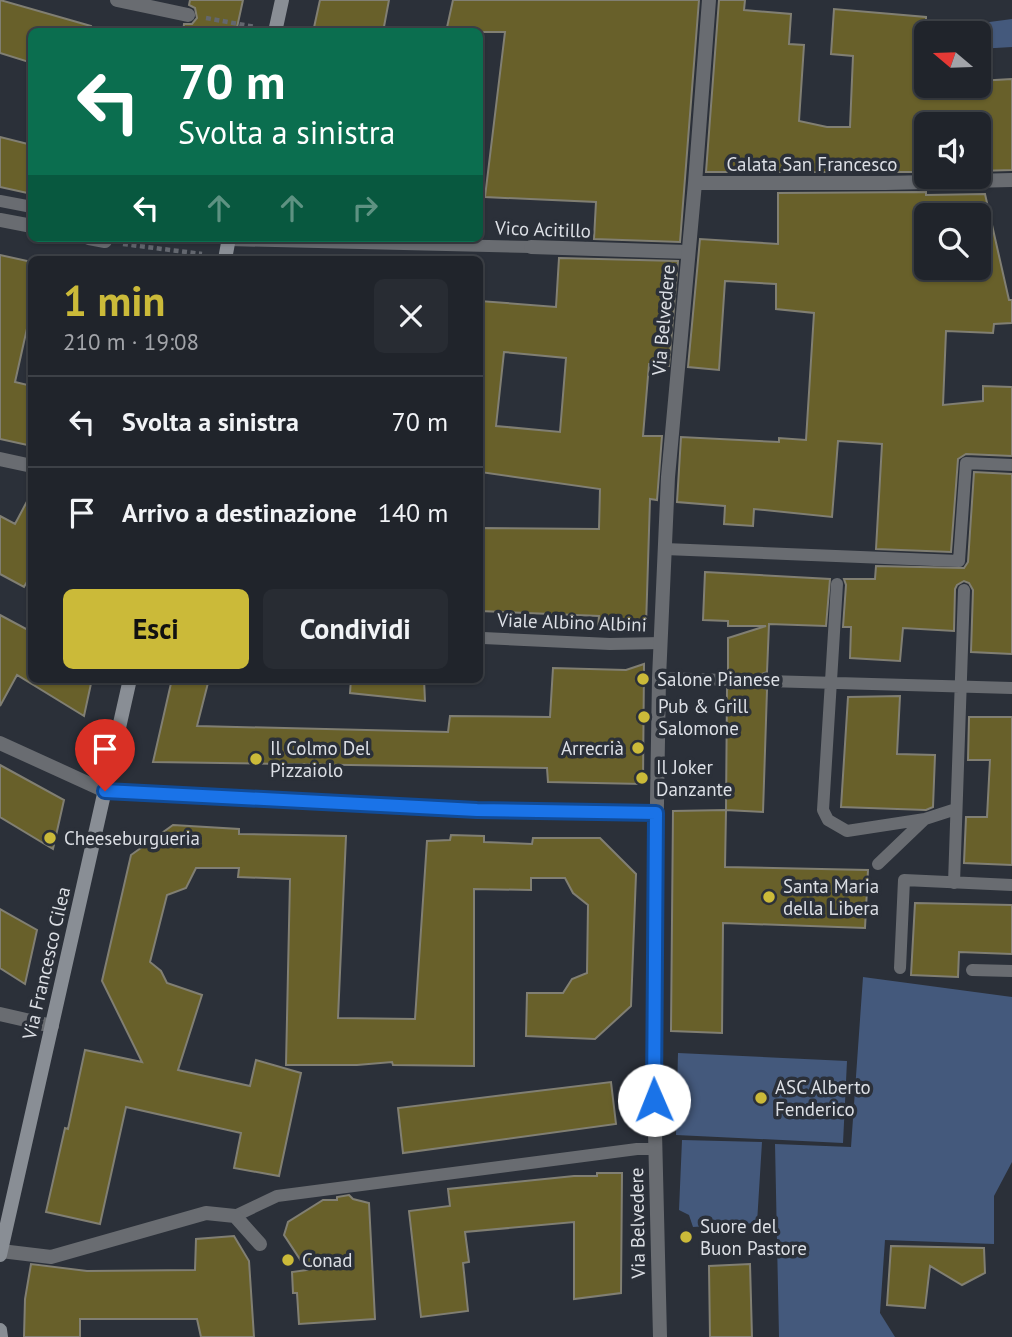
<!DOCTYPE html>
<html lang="it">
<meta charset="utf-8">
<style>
body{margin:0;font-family:"PT Sans",sans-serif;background:#282c33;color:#f1f3f6;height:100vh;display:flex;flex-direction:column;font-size:26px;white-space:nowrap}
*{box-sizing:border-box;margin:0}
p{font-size:23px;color:#a2a4a9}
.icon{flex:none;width:38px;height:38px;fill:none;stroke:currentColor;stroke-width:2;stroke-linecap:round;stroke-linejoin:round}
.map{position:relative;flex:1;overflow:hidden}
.panel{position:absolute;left:28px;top:256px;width:455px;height:427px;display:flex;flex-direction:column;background:#20242b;border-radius:10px;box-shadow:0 2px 5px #0004,0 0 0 2px #3d4147}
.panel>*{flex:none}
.banner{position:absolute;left:28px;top:28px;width:455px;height:214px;border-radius:10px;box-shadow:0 2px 5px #0004,0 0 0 2px #3d4147;background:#0b6e4f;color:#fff;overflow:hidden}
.needle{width:46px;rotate:289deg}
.tools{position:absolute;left:914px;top:21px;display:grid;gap:14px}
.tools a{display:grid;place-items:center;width:77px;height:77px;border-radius:10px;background:#20242b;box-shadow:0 2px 5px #0004,0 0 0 2px #3d4147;font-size:35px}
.pin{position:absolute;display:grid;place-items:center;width:60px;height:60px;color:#fff;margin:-72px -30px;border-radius:50% 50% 50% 0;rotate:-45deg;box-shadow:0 0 7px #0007}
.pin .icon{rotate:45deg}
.me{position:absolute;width:77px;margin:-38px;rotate:359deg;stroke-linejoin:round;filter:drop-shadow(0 0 5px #0008)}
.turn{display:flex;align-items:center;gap:24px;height:147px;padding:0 35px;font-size:32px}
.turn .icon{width:91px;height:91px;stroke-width:2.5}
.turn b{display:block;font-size:49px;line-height:60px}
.lanes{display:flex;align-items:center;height:66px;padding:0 35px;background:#0003;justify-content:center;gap:35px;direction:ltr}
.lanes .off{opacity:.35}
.round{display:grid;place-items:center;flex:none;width:74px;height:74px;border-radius:10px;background:#282c33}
.head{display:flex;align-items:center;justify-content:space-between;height:119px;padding:0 35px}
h1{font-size:42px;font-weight:700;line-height:52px;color:#cbba39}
.button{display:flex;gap:14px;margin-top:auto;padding:14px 35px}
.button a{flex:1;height:80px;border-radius:10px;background:#cbba39;color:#111;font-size:28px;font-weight:700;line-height:80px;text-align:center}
.button a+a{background:#282c33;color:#f1f3f6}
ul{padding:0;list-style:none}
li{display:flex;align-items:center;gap:21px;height:91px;padding:0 35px;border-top:2px solid #3d4147}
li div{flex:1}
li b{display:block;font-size:26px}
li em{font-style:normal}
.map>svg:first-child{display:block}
.green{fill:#44597c}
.building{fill:#68602a;stroke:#817f73;stroke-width:2;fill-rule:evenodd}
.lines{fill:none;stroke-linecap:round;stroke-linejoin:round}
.path{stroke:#63676f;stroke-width:4.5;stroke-dasharray:5 3.5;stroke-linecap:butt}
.service{stroke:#696c71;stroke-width:12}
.pedestrian{stroke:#696c71;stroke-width:14}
.minor{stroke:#696c71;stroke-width:14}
.secondary{stroke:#898e95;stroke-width:14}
.route-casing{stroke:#114b97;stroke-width:18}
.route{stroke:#1a73e8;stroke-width:12}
.poi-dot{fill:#cbba39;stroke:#2b3039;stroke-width:2.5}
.labels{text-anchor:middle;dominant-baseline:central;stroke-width:7;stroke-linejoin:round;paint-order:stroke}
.street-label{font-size:19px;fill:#dcdfe5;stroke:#2b3039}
.poi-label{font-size:19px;fill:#dcdfe5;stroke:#2b3039;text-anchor:start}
</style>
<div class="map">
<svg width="1012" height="1337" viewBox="0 0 1012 1337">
<rect width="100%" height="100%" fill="#2b3039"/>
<path class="green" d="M1012 19V47L978 49V33H943V21L982 23Z
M863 977 1012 997V1162L994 1196V1244L885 1240 880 1313 895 1337H779L775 1144 851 1147Z
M678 1053 847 1061 843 1143 676 1135Z
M682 1140 762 1142 757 1223 693 1227 689 1215 679 1210Z"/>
<path class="building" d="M0 0 91 26 90 32H32V63L0 53Z
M190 0H243L236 32H183L184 24H192L197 18 195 8 189 5Z
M320 0H389L383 32H313Z
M453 0H699L680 242 594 239 596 202 485 197 505 32H446Z
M719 0H745L744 10 791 14 789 44 804 45 799 121 827 127H850L853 56 831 54 834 9 926 17V86H978V81L1012 79V170L978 171V124H926V172H706Z
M0 137 32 145V194L0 187Z
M926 192V195L985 194 1009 300H1012V323L994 324 993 333 946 331 943 405 983 401V386L1012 387V456L966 454 958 459 951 552 876 549 882 444 838 441 832 517 754 509 753 526 724 524 725 506 677 502 681 437 779 442V438L806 440 814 313 776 309V284L725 281 719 370 688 367 700 239 778 244V193ZM926 215H978V268H926Z
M0 255 32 262V325L28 324 15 382 32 386V446L0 439Z
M559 258 678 261 669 366 649 364 643 436H662L657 500 650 499 646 626 598 627 599 616 480 611V528L599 529 600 489 480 472V301L556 307ZM504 352 566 358 560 432 496 426Z
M974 472 1012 474V654L971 652 973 590 969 583 964 581 957 585 955 589 954 631 903 628 900 661 850 658 851 627H843L846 585 844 579H875L876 566 964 568 968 562Z
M32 492V573L24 587 0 574V516L15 524Z
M705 572 830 579 826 626 769 624 767 672 762 674 758 680 760 686 767 690 763 812 726 810 727 689 735 685 737 680 733 673 728 671V638L766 626H728V621L703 620Z
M0 615 32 632V679H92L84 716 17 675 0 706Z
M644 664 643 784 548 782 547 768 153 762 172 679H209L197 726 448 732 450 716 550 717 553 668 626 670Z
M351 679H424L425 701 350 693Z
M900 696 897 754 935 755 933 807 926 810 841 807 848 697Z
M969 717H1012V865L964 863 966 817H987L990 760H968Z
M0 765 64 800 53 849 0 817Z
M726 810 725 867 868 870 865 928 723 923 722 1033 671 1031 673 811Z
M173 825 239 829V834L346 836 338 1018 415 1019 427 841 450 840 451 835 484 836V842L532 844 533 838H600L636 874 631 1006 595 1039 526 1036 527 993H563L572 979 587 973 588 905 573 893 565 878H531V890L474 889V1066L393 1065 392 1062 357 1065H286L290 879 238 877 239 868H196L186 888 167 895 150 962 161 971 167 983 202 995 178 1070 250 1086 256 1060 301 1073 279 1176 234 1168 241 1133 126 1107 100 1224 46 1212 65 1128 68 1129 85 1050 142 1062 102 981 131 855Z
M915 903 1012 905V954L959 952 958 977 911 975Z
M0 909 37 930 25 984 0 968Z
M611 1082 616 1124 403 1153 398 1108Z
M597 1173H622L621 1293 574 1299V1222L465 1232 469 1262 463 1263 468 1311 421 1317 409 1211 450 1206 448 1189 574 1176H597Z
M349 1195 353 1199 369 1203 375 1319 299 1324 297 1293H293L292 1272 307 1270 284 1235 288 1222 323 1200H337V1197Z
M234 1236 249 1261 254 1337H201L197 1319H80V1337H24L25 1299 31 1264 87 1271 195 1270 196 1239Z
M891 1246 984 1248 985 1273 962 1285 930 1266 925 1308 887 1305Z
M750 1264 752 1337H710L709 1266Z"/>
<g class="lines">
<path class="path" d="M206 18 255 27
M123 244 202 254"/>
<path class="service" d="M0 201 32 207
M229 240 531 247
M665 549 959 561 966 463 1012 465
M837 584 823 810 828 820 847 831 925 819 878 864
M483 638 610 644 661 643
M659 678 728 680
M767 681 1012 688
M925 819 956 809
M954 883 964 590
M900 968 904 880 1012 885
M972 970 1012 971
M235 1216 277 1196 637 1149H655"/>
<path class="pedestrian" d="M531 247 688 252"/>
<path class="minor" d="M117 0 188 15
M695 183H886L1012 180
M0 220 32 226
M89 238 105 241
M0 459 32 466
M0 743 105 791 477 810 655 813
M0 1014 52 1026
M1 1251 51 1257 206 1213 235 1216 260 1244
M660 1337 653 1050 659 678 668 477 695 183 709 0"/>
<path class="secondary" d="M275 32 282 0
M225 259 229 238
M0 1255 130 679
M0 1330 1 1337"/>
</g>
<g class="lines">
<defs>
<path id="route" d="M105 791 477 810 656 813 654 1100"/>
</defs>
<use href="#route" class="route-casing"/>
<use href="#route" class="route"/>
</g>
<g class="poi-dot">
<circle cx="643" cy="679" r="7"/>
<circle cx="644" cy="717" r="7"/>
<circle cx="638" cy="748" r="7"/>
<circle cx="256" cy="759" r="7"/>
<circle cx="642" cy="778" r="7"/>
<circle cx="50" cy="838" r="7"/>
<circle cx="769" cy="897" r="7"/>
<circle cx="761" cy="1098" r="7"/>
<circle cx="686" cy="1237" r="7"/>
<circle cx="288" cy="1260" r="7"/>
</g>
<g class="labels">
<g class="street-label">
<text x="812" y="164">Calata San Francesco</text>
<text transform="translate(543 229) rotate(2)">Vico Acitillo</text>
<text transform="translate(663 320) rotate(-85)">Via Belvedere</text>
<text transform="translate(572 622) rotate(2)">Viale Albino Albini</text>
<text transform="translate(46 963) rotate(-77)">Via Francesco Cilea</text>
<text transform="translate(637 1223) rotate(-91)">Via Belvedere</text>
</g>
<g class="poi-label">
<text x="657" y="679">Salone Pianese</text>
<text x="658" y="706">Pub &amp; Grill<tspan x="658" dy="22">Salomone</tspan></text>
<text x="270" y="748">Il Colmo Del<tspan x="270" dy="22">Pizzaiolo</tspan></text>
<text x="624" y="748" text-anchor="end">Arrecrià</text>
<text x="656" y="767">Il Joker<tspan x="656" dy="22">Danzante</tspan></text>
<text x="64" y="838">Cheeseburgueria</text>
<text x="783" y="886">Santa Maria<tspan x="783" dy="22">della Libera</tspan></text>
<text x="775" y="1087">ASC Alberto<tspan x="775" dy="22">Fenderico</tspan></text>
<text x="700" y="1226">Suore del<tspan x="700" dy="22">Buon Pastore</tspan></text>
<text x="302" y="1260">Conad</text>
</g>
</g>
</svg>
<div class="tools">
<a><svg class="needle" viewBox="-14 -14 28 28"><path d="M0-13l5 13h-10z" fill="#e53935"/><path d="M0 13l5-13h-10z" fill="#a2a4a9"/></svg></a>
<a><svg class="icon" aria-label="sound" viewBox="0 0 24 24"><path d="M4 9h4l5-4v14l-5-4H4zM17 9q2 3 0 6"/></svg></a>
<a><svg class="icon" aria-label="search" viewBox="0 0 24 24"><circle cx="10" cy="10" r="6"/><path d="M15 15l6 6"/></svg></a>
</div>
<div class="pin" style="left:105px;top:791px;background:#d93025"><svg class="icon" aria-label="arrive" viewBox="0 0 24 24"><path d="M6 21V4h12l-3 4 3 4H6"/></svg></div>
<svg class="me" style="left:654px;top:1100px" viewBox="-20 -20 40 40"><circle r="19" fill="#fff"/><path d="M0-13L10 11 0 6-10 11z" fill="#1a73e8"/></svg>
<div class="banner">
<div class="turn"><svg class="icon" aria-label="left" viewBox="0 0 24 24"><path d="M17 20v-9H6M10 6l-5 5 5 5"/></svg><div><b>70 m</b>Svolta a sinistra</div></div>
<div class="lanes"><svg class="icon" aria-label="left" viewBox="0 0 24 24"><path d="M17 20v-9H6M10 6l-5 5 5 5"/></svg><svg class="icon off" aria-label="ahead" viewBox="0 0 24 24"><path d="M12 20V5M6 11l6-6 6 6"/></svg><svg class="icon off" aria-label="ahead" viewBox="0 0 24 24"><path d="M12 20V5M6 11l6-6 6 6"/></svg><svg class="icon off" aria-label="right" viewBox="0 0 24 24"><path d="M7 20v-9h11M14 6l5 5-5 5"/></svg></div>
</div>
<section class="panel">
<div class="head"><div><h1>1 min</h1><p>210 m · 19:08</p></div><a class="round"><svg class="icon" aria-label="close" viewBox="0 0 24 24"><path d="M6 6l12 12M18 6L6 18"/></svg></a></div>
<ul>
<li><svg class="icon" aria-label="left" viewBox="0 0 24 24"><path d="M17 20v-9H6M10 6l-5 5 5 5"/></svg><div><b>Svolta a sinistra</b></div><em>70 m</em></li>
<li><svg class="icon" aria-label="arrive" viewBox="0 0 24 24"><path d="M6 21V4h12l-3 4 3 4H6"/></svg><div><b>Arrivo a destinazione</b></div><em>140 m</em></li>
</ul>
<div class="button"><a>Esci</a><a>Condividi</a></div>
</section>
</div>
